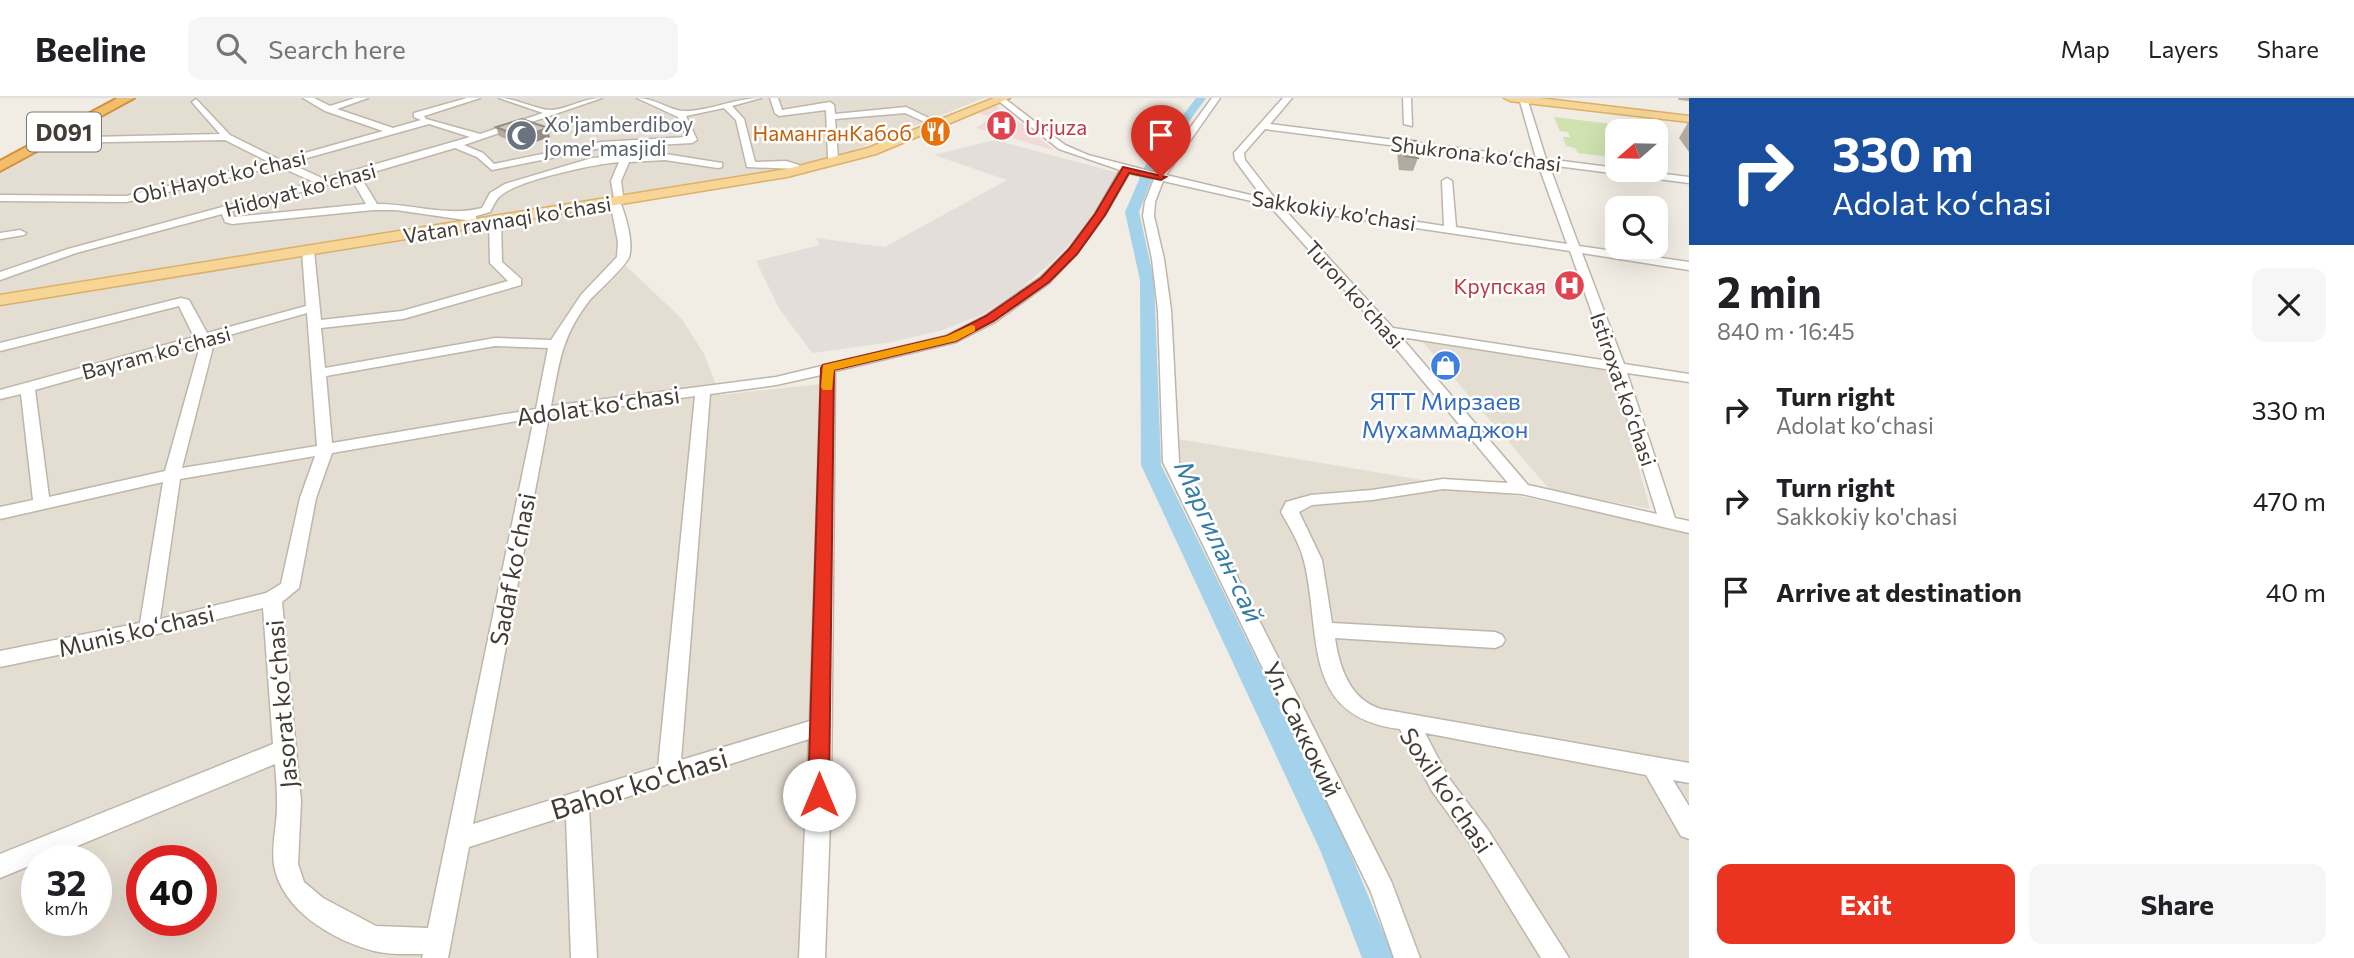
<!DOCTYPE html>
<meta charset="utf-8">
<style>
body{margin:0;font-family:Commissioner,sans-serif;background:#f6f6f6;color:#202124;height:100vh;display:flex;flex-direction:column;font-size:26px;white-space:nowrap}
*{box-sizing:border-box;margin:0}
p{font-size:23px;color:#757577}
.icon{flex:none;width:38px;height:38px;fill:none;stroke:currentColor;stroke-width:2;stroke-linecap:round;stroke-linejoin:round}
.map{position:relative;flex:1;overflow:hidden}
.drawer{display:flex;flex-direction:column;background:#fff;width:665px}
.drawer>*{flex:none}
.banner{background:#1a4fa0;color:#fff;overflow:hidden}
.needle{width:46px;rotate:250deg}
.controls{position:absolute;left:1605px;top:21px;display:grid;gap:14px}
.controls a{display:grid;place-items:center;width:63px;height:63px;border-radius:14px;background:#fff;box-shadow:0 7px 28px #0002;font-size:35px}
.speed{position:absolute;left:21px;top:747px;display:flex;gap:14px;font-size:35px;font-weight:700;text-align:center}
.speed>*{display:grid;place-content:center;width:91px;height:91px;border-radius:50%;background:#fff;box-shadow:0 7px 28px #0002;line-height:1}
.speed small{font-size:18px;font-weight:400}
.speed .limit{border:10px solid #d22;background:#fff;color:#111}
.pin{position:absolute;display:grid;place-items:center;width:60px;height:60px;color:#fff;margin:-72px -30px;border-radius:50% 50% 50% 0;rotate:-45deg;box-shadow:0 0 7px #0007}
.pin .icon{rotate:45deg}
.me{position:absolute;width:77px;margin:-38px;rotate:0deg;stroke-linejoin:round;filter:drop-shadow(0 0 5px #0008)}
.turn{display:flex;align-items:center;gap:24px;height:147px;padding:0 28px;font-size:32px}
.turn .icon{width:91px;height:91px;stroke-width:2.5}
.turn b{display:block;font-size:49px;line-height:60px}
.round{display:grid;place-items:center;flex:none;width:74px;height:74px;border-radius:14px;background:#f6f6f6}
.summary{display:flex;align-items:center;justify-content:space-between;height:119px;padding:0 28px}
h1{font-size:42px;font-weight:700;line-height:52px}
.cta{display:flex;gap:14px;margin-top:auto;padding:14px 28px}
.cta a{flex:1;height:80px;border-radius:14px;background:#ea3321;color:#fff;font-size:28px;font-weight:700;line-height:80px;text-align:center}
.cta a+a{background:#f6f6f6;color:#202124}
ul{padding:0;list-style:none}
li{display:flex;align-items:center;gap:21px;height:91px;padding:0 28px}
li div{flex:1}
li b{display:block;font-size:26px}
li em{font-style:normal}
header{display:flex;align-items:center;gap:42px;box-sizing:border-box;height:98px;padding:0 35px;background:#fff;border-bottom:2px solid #e0e0e0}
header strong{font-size:33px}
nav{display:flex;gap:38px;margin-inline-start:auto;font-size:24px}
.search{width:490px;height:63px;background:#f6f6f6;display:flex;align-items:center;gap:18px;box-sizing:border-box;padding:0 24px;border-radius:14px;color:#757577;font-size:26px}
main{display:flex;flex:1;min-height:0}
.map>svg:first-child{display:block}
.residential{fill:#e4ddd2;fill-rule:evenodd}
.industrial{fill:#e3ded9}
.medical{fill:#f1d9d8}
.green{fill:#cfe2af}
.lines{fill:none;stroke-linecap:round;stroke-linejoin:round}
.river{fill:#a3d2ea;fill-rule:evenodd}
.minor-casing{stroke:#beb6aa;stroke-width:3}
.major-casing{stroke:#dab168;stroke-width:3}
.highway-casing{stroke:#d1913d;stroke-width:4}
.minor{fill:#fff;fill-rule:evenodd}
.major{fill:#f7d597;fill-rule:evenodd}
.highway{fill:#f3be6c;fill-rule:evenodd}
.wall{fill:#b4aba0}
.shaded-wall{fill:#928b82}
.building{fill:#d1c7ba;stroke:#928b82;stroke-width:2}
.route{fill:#ea3321;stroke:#982115;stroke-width:2}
.slow{fill:#f59e0b}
.labels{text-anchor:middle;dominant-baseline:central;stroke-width:5;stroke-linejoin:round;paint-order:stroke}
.far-worship-label{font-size:21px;fill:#5b616d;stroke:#fff;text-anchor:start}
.far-health-label{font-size:21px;fill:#be3a42;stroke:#fff;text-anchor:start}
.far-food-label{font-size:21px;fill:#c56008;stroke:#fff;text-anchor:end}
.far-street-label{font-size:21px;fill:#423c34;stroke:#fff}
.shield{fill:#fff;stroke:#7b7671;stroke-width:2}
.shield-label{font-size:23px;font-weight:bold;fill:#423c34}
.shop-label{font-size:24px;fill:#366cbe;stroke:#fff}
.street-label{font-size:24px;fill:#423c34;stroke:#fff}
.water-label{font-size:26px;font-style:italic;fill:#367da5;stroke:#fff}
.near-street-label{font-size:28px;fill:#423c34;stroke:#fff}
</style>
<header>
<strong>Beeline</strong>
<div class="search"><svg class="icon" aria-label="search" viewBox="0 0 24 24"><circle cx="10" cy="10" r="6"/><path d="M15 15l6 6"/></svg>Search here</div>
<nav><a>Map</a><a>Layers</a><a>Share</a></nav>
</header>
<main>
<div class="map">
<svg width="1689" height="860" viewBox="0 0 1689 860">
<rect width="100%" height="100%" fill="#f1ece4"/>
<path class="residential" d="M135 0H984L825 64 0 196V76Z
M614 106 625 144V167L681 220 704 256 720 297 821 286 818 510 801 860H0V207ZM37 763H96V822H37ZM142 763H201V822H142Z
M1421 242 1612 273 1650 411 1550 392Z
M1178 341 1529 400 1689 435V860H1405L1181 369Z"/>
<path class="industrial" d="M994 42 1119 75 1087 128 1054 162 1015 195 981 217 943 232 892 244 812 255 779 210 756 163 820 147 816 140 885 149 1007 82 934 57Z"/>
<path class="medical" d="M993 6 1022 26 1054 52 976 30 992 19 975 14Z"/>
<path class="green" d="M1554 19 1628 28 1631 33H1617V60L1578 55 1575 50 1566 48 1563 39H1570L1568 34 1560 33Z"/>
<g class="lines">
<path class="river" d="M1196 0H1206L1157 68 1139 114 1154 182 1161 367 1345 742 1394 860H1362L1321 754 1141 367 1140 182 1125 114 1145 68Z"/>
<defs>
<path id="minor" d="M303 0H314L330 8 355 0H368L337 11 393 30 421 22 414 19V15L467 0H480L424 18 426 21 480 36 543 15 499 0C517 0 538 13 553 12 570 10 584 0 602 0L464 47 483 55 494 66 601 44 687 39 678 19 637 0C655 0 671 13 684 13 706 14 735 0 761 0L732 8 744 21 755 64 786 63 799 67V71L747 69 736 22 724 10 686 18 697 42 692 45 601 50 492 72 477 59 455 50 360 78 377 106C413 106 447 119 482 110L490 95 505 86 592 60 665 56 722 65V69L718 70 665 62 629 64 621 83 623 98 619 101C625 115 634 144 629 159 627 167 597 194 589 203 561 239 559 266 551 308L776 279 946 238 985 218 1041 179 1069 151 1095 116 1120 72 1059 51 995 0H1004L1065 47 1088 57 1157 75 1212 0H1220L1166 77 1263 100 1235 62 1234 55 1283 0H1292L1270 26 1536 60 1519 0H1527L1546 61 1689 79V85L1549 67 1579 148 1689 164V172L1582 155 1624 266 1689 276V284L1627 275 1675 420 1689 423V435L1522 396 1443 391 1372 402 1312 407 1299 414 1322 462 1332 525 1495 534 1502 537 1505 542 1502 547 1495 550 1335 540C1339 569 1350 602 1381 611L1689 665V685L1673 682 1689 708V741L1681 738 1646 677 1425 635 1448 679 1488 732 1569 860H1541L1472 748 1432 693 1400 631C1300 619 1322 536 1304 463 1300 446 1290 430 1281 414L1286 404 1311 397 1372 392 1443 381 1508 385 1384 236 1269 107 1163 83 1155 104 1154 118 1164 161 1171 212 1179 364 1391 783 1420 860H1394L1371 794 1163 364 1158 212 1152 161 1143 118 1145 104 1154 81 1129 75 1105 117 1077 155 1049 185 995 224 956 244 835 273 831 697 825 860H799L809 641 589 711 597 860H571L566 718 469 749 448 860H422L423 856C407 856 389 857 374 853 333 842 282 813 274 767 271 747 278 724 277 703 277 691 276 678 275 666L0 780V756L273 646 263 510 149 538 0 569V553L140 525 163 384 0 421V409L33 402 21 296 0 301V292L194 239 179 208 0 253V245L181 200 189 202 207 235 306 208 302 153 308 149 314 153 321 222 402 213 508 183 490 165 489 122 495 119 501 122 502 164 521 181V187L403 221 321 230 325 270 495 240 551 242 581 197 617 159 618 144 610 103 614 100 611 83 619 64C595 66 512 83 498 100 495 104 492 110 490 114L476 118V122L472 123 396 112H373L232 126 225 124 222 116 76 155 0 182V174L68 151 314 84 278 68 126 104 0 103V97L126 98 269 64 225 42 50 45 47 44V40L220 36 192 4 196 1 230 37 280 62 383 33 325 13ZM429 26 470 39 324 81 289 65ZM1265 31 1538 66 1567 146 1456 129 1452 83 1447 80 1442 83 1444 128 1276 102 1245 62 1244 55ZM351 80 366 106 234 119 232 113ZM1283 110 1570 153 1609 263 1393 230ZM307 215 317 348 182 370 215 241ZM1401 239 1612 272 1657 416 1528 387ZM201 245 165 373 49 399 35 292ZM495 248 548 250 536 311 332 345 326 278ZM821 277 810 623 681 662 710 296 776 287ZM695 298 658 669 473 726 549 318ZM534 320 428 830 376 828 323 800 304 784 298 766 301 703 282 504 299 490 316 400 332 355ZM315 358 300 400 281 486 266 495 160 521 180 381Z
M770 0H778L782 12 830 4 834 7 835 16 906 9 937 24 929 26 905 15 835 21 838 60 833 63 828 60 826 12 779 18 775 15Z
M1403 0H1411L1412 28 1404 26Z
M20 132 26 135 24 137 0 141V135Z"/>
<path id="major" d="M994 0H1010L876 56 787 79 0 207V197L787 71 868 50Z
M1504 0H1539L1689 18V24L1510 3Z"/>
<path id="highway" d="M118 0H134L0 73V63Z"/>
</defs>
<use href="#minor" class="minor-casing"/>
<use href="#major" class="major-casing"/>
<use href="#highway" class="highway-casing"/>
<use href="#minor" class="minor"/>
<use href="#major" class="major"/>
<use href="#highway" class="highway"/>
</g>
<path class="wall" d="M1678 0H1689V3L1679 2Z
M1689 23V54L1679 40Z
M496 29 550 39 523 48 499 38Z
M1403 42 1418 60 1413 73 1399 72 1397 55Z"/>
<path class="shaded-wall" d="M548 30 550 39 523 48 521 39Z"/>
<path class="building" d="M522 21 548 30 521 39 496 29Z
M1403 42 1416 43 1418 60 1405 58Z"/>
<path class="route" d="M1123 69 1166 79 1161 82 1129 75 1105 117 1077 156 1049 184 994 223 956 243 834 272 829 697 826 704 819 706 811 704 808 697 821 270 823 267 947 238 986 218 1041 180 1069 151 1095 116Z"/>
<path class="slow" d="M971 227 975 228V233L956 243 834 272 832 292H823L821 289 823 267 947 238Z"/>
<defs>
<symbol id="hospital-disc" viewBox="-11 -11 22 22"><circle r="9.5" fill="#e0444e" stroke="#fff"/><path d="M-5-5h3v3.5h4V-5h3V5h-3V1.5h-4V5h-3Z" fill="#fff"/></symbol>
<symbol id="restaurant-disc" viewBox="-11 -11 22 22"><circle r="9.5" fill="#e8710a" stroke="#fff"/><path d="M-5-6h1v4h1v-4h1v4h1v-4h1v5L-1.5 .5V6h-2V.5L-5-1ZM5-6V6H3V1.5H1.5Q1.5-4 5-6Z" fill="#fff"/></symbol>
<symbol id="mosque-disc" viewBox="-11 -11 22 22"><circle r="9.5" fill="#6b7280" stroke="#fff"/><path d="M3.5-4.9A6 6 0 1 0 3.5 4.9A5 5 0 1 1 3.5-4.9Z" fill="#fff"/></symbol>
<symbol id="shop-disc" viewBox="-11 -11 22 22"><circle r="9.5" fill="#3f7fe0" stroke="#fff"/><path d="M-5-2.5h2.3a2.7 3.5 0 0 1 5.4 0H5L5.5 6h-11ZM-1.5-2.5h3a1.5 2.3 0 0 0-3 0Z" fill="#fff"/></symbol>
</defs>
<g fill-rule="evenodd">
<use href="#hospital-disc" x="984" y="10" width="35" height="35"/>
<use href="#restaurant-disc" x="918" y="16" width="35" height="35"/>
<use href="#mosque-disc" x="504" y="20" width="35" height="35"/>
<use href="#hospital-disc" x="1552" y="170" width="35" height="35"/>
<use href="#shop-disc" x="1428" y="250" width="35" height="35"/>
</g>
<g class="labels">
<g class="far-worship-label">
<text x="544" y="25">Xo'jamberdiboy<tspan x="544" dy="24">jome' masjidi</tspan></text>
</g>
<g class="far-health-label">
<text x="1025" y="28">Urjuza</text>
<text x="1546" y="187" text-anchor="end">Крупская</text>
</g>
<g class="far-food-label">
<text x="912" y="34">НаманганКабоб</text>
</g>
<g class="far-street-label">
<text transform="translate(1476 55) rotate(7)">Shukrona koʻchasi</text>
<text transform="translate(219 78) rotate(-13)">Obi Hayot koʻchasi</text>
<text transform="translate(300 91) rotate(-15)">Hidoyat ko'chasi</text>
<text transform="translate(1334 112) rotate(9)">Sakkokiy ko'chasi</text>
<text transform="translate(507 121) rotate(-9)">Vatan ravnaqi ko'chasi</text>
<text transform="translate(1355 196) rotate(48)">Turon ko'chasi</text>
<text transform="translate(156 254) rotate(-15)">Bayram koʻchasi</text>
<text transform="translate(1624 291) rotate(71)">Istiroxat koʻchasi</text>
</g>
<rect class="shield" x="27" y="14.5" width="74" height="39" rx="5"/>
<g class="shield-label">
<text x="64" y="34">D091</text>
</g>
<g class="shop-label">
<text x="1445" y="302">ЯТТ Мирзаев<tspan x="1445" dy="28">Мухаммаджон</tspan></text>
</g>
<g class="street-label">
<text transform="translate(598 307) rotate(-8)">Adolat koʻchasi</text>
<text transform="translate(512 471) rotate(-79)">Sadaf koʻchasi</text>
<text transform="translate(136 532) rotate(-13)">Munis koʻchasi</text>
<text transform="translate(281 606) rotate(-95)">Jasorat koʻchasi</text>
<text transform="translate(1303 631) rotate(64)">Ул. Саккокий</text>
<text transform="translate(1447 692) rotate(56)">Soxil koʻchasi</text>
</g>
<g class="water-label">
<text transform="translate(1220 443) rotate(65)">Маргилан-сай</text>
</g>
<g class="near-street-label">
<text transform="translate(639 685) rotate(-17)">Bahor ko'chasi</text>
</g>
</g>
</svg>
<div class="controls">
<a><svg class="needle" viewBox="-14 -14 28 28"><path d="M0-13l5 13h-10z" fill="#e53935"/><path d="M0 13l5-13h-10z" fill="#757577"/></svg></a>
<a><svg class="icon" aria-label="search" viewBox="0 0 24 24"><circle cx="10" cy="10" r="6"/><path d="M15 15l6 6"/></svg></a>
</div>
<div class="speed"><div>32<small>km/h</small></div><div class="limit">40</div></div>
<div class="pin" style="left:1161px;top:79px;background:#d93025"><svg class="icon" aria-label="arrive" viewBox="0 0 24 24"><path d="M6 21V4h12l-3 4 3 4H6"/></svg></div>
<svg class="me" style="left:819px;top:697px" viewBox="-20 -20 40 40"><circle r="19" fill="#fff"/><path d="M0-13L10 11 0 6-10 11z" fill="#ea3321"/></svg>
</div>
<section class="drawer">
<div class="banner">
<div class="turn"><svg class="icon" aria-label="right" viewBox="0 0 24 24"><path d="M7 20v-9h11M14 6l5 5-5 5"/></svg><div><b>330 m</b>Adolat koʻchasi</div></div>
</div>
<div class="summary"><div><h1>2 min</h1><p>840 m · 16:45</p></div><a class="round"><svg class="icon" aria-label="close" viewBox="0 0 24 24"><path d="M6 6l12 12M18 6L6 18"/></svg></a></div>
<ul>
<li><svg class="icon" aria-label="right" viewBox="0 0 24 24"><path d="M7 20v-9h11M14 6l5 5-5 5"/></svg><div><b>Turn right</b><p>Adolat koʻchasi</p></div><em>330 m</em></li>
<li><svg class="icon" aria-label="right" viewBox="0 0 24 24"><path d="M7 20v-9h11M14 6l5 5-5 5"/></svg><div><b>Turn right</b><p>Sakkokiy ko'chasi</p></div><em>470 m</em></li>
<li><svg class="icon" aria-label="arrive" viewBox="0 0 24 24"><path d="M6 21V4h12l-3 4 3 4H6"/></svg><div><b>Arrive at destination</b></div><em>40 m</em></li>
</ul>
<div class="cta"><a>Exit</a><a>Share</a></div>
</section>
</main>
